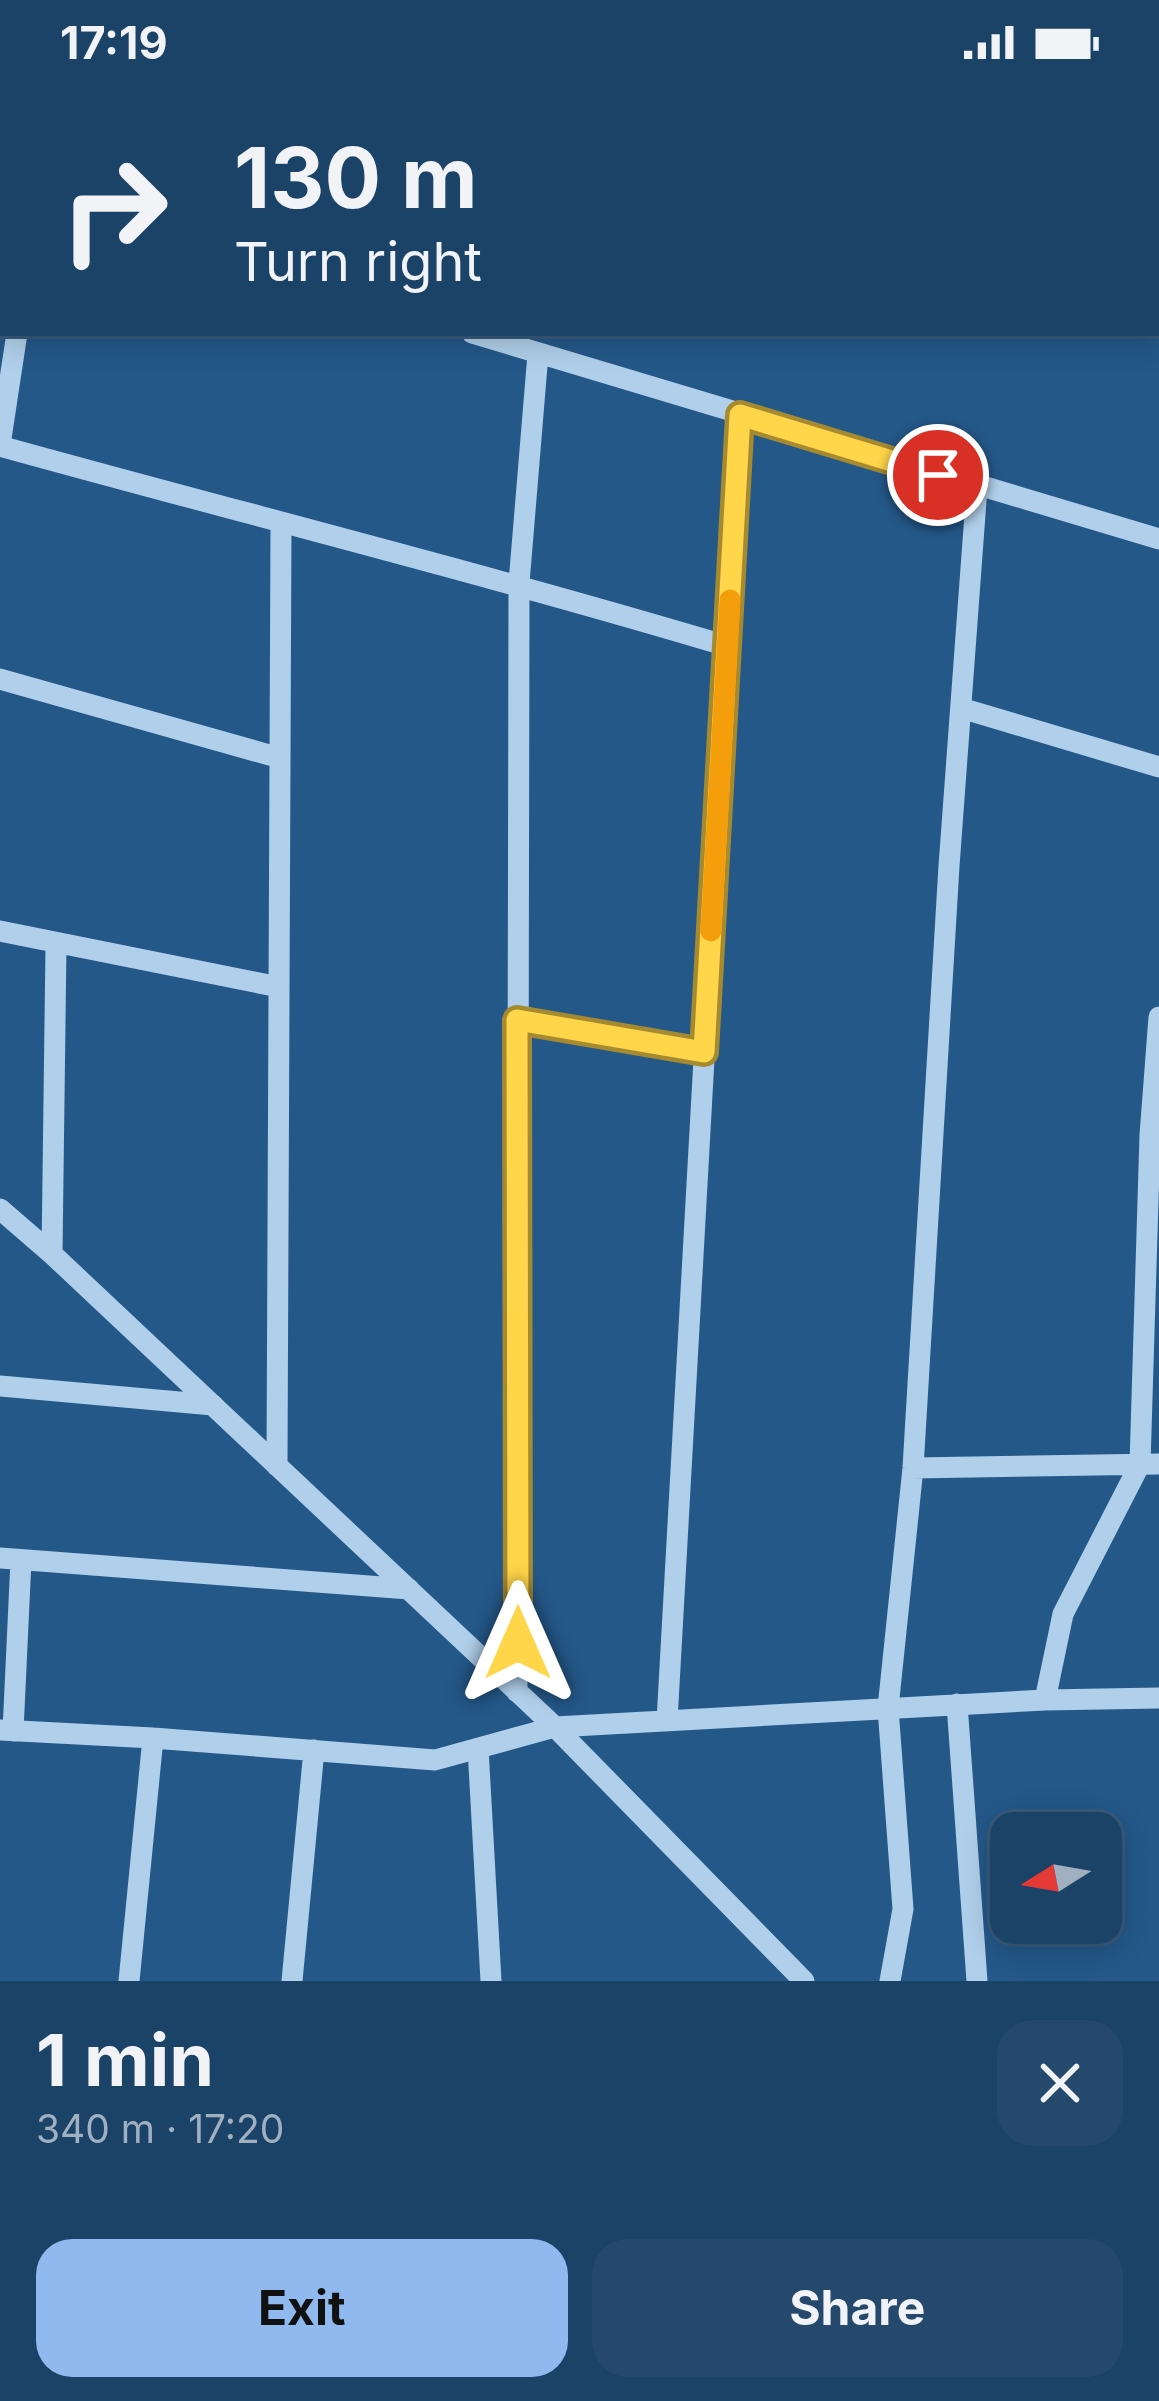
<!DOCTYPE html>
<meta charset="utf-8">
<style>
body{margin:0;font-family:Inter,sans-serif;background:#24496d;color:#f1f3f6;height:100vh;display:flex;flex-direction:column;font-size:45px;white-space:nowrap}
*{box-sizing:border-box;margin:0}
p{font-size:39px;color:#a0b0c0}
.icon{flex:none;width:66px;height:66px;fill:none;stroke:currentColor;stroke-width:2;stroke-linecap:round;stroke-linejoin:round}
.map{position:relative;height:1897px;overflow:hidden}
.drawer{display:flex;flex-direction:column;background:#1b4267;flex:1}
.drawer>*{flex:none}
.top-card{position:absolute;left:0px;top:0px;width:1161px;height:252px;box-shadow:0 6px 30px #0003,0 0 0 3px #395b7b;background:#1b4267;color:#f1f3f6;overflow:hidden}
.needle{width:78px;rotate:259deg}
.controls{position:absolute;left:990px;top:1728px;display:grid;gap:24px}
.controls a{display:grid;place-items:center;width:132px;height:132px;border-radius:24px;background:#1b4267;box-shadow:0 6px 30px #0003,0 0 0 3px #395b7b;font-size:60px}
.pin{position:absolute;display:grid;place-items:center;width:102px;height:102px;color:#fff;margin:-51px;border:6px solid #fff;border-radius:50%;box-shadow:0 3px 12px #0007}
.me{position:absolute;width:132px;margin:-66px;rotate:0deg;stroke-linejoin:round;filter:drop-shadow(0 0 9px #0008)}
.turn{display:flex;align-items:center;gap:42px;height:252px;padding:0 36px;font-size:54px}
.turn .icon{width:156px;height:156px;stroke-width:2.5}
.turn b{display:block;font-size:84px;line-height:102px}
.round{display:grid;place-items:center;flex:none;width:126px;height:126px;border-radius:36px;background:#24496d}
.summary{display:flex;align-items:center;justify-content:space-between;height:204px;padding:0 36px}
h1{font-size:72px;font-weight:700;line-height:90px}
.cta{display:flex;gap:24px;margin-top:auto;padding:24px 36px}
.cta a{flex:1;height:138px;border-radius:36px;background:#90b9f0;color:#111;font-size:48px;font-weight:700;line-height:138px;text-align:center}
.cta a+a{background:#24496d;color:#f1f3f6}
.status{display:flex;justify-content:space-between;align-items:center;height:84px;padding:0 60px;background:#1b4267;direction:ltr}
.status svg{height:33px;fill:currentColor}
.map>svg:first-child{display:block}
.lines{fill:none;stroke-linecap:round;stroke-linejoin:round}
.minor{stroke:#b0cfea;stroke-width:21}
.route-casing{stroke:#a68a30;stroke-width:30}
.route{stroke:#ffd54a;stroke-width:21}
.slow{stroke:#f59e0b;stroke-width:21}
</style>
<div class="status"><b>17:19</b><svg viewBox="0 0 49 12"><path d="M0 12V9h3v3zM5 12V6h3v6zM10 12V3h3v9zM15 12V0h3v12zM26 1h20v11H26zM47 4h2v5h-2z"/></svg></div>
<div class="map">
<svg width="1159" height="1897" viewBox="0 0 1159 1897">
<rect width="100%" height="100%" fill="#245889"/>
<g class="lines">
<path class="minor" d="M431 0 440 3
M523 3V0
M914 3V0
M1118 3V0
M0 100H3
M1158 223 1159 224
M472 249 1159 455
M0 361 17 249
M0 362C242 429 486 490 727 562
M0 595 280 674
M961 624 1159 683
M0 847 279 903
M517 936 704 968
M0 1125 52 1170 555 1643 804 1897
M52 1170 56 861
M0 1302 213 1321
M277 1382 281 440
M913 1384 1159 1380
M0 1474 409 1505
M517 1608 519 499 538 270
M1045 1616 1063 1530 1140 1380 1150 1051 1159 933
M957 1620 977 1897
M667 1637 740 331
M0 1646 153 1654 435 1676 555 1643 1045 1616 1159 1614
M13 1647 21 1476
M478 1664 491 1897
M129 1897 153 1654
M292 1897 314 1666
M890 1897 903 1825 888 1624 913 1384 949 782 977 403"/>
</g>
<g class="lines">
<defs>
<path id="route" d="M518 1559 517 936 704 968 740 331 938 391"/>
</defs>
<use href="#route" class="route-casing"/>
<use href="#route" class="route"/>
<path class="slow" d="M711 847 730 516"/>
</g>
</svg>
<div class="controls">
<a><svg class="needle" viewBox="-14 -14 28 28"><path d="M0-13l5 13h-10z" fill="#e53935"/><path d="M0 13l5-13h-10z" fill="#a0b0c0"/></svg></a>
</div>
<div class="pin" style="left:938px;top:391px;background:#d93025"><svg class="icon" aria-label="arrive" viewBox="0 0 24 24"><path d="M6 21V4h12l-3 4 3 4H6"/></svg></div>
<svg class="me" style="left:518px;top:1559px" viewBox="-20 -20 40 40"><path d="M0-17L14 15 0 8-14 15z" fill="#ffd54a" stroke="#fff" stroke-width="4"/></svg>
<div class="top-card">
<div class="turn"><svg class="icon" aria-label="right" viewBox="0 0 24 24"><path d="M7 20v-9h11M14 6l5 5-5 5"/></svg><div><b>130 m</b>Turn right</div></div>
</div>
</div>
<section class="drawer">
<div class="summary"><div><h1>1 min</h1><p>340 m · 17:20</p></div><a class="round"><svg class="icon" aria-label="close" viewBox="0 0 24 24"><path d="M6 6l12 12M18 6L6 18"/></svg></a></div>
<div class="cta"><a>Exit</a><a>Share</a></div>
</section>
